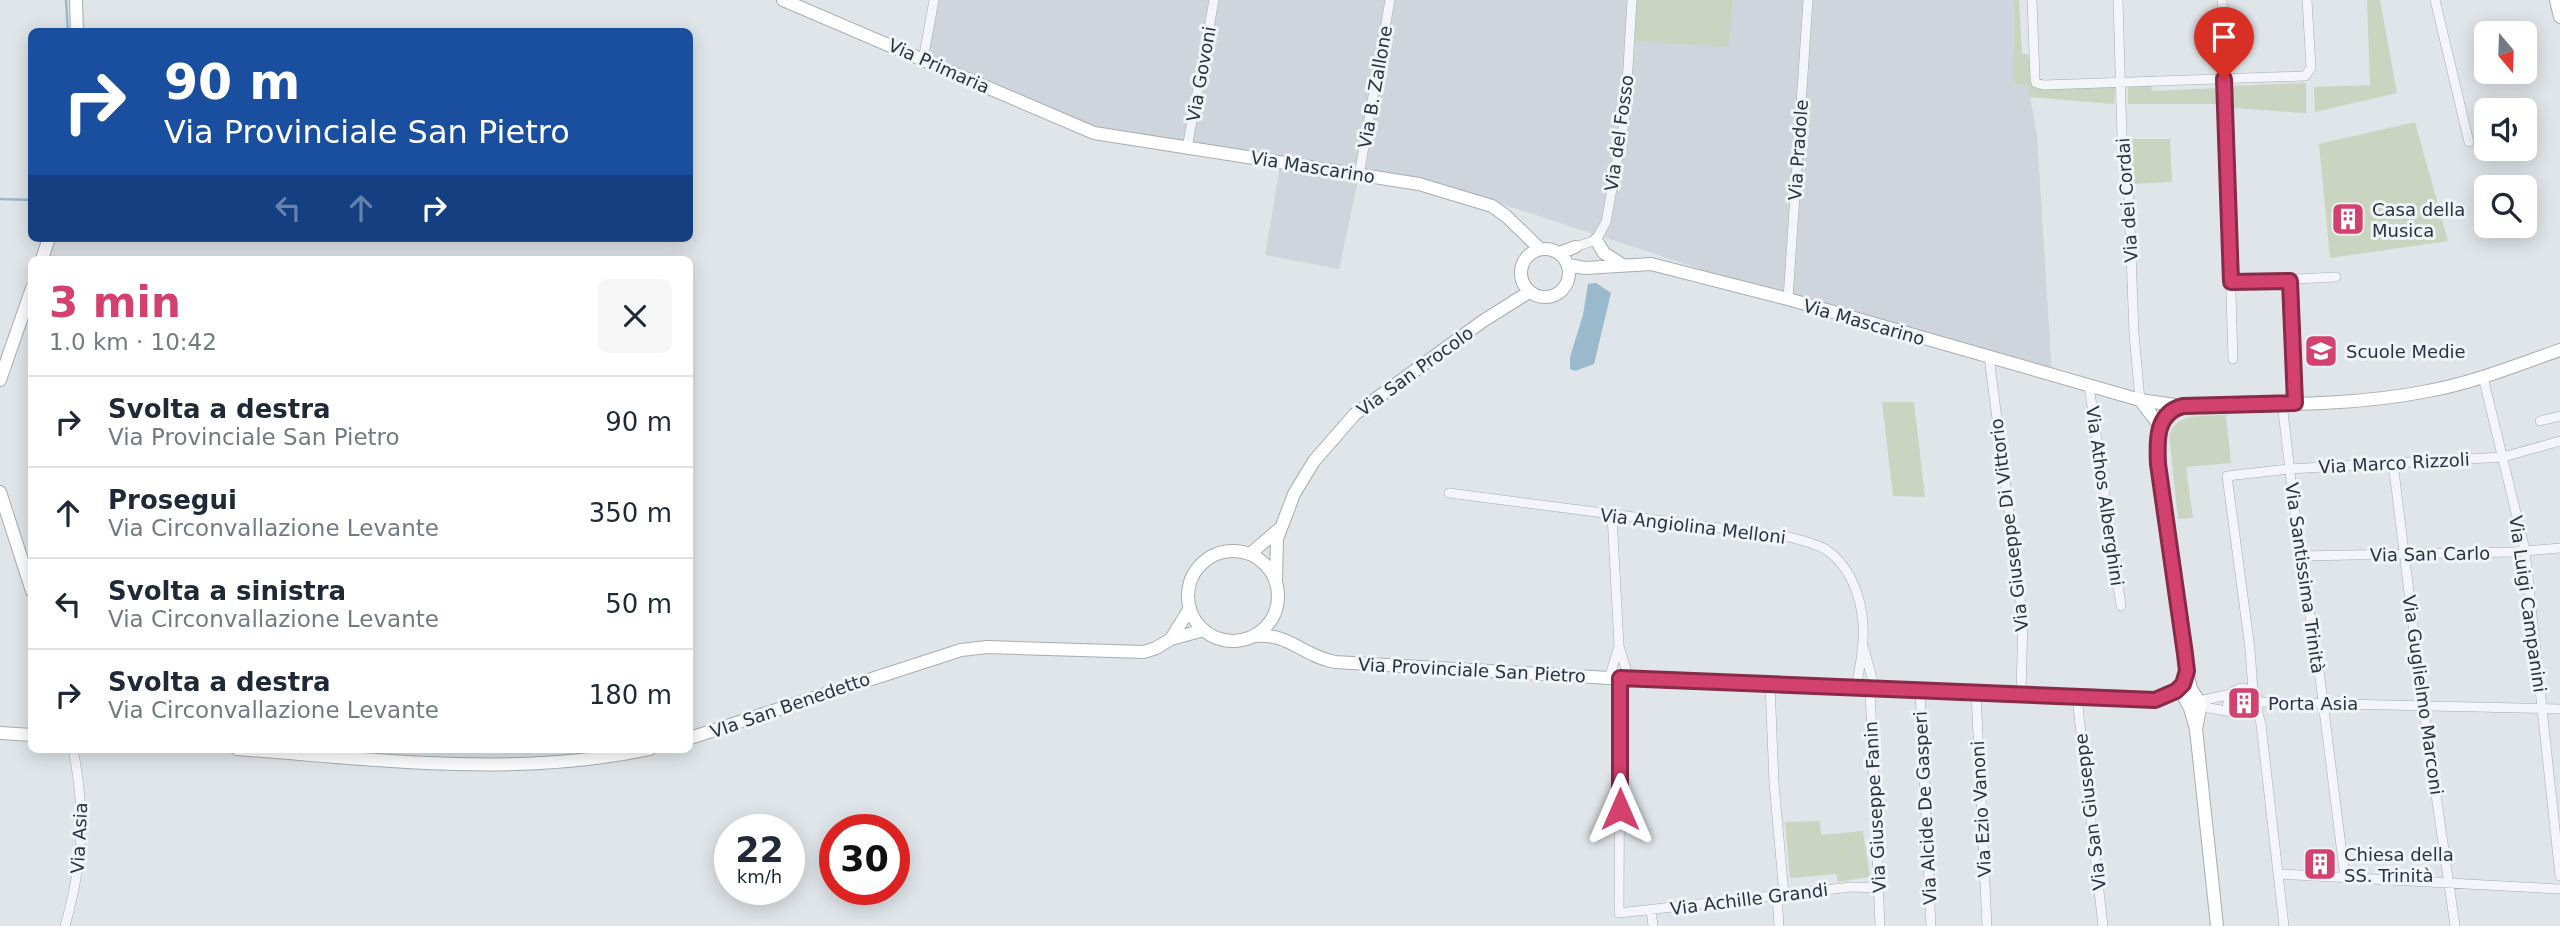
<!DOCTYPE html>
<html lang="it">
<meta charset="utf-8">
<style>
body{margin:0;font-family:"DejaVu Sans",sans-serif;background:#f6f6f7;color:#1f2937;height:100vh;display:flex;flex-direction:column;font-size:26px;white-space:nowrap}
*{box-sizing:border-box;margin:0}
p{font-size:23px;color:#747a83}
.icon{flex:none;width:38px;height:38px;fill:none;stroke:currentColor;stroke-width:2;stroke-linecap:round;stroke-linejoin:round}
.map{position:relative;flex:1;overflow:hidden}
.panel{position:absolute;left:28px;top:256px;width:665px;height:497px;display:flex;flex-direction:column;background:#fff;border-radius:10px;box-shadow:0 4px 18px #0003}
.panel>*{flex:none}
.banner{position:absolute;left:28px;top:28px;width:665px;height:214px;border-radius:10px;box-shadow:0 4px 18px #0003;background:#1a4fa0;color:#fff;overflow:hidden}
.needle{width:46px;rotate:161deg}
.controls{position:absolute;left:2474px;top:21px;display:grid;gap:14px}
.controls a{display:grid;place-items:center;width:63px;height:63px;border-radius:10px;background:#fff;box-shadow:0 4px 18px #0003;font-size:35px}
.speed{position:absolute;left:714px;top:814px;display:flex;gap:14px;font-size:35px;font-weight:700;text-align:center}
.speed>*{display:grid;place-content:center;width:91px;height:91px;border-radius:50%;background:#fff;box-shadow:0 4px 18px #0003;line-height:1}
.speed small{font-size:18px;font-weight:400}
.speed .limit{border:10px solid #d22;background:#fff;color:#111}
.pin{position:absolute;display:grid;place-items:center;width:60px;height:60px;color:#fff;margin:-72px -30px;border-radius:50% 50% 50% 0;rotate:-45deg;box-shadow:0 0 7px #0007}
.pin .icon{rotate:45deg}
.me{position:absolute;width:77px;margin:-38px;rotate:0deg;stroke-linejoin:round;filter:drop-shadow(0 0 5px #0008)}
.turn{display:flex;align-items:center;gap:24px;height:147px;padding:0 21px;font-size:32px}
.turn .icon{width:91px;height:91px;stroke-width:2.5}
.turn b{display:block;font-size:49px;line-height:60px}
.lanes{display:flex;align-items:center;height:66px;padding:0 21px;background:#0003;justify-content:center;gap:35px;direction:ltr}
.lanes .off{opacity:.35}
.round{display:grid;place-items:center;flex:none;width:74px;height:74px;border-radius:10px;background:#f6f6f7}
.overview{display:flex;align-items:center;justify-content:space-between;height:119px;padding:0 21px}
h1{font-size:42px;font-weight:700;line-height:52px;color:#d3416e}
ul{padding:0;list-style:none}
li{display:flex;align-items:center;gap:21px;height:91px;padding:0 21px;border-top:2px solid #e0e1e3}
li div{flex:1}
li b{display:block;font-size:26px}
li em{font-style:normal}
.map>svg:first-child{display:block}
.built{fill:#ced5dc}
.green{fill:#c9d4c1}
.water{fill:#9ab9cb}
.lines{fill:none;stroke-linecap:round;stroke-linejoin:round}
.stream{stroke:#9ab9cb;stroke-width:2.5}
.street-casing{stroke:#a5adb3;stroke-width:10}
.secondary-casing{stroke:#a5adb3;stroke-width:14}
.street{stroke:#f3f5f8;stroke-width:9}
.secondary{stroke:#fff;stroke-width:12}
.route-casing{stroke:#892a48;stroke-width:18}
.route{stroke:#d3416e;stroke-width:12}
.labels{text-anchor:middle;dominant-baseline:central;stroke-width:6;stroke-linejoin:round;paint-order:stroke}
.street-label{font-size:18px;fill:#283541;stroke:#f0f4f7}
.poi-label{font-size:18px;fill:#283541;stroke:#f0f4f7;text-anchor:start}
</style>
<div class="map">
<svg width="2560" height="926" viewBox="0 0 2560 926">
<rect width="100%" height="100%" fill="#e0e5e9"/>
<path class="built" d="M930 0H1636L1727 47 1733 0H2014L2013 83 2028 86 2037 135 2052 375 1768 291 1468 193 1359 176 1339 269 1265 255 1281 160 1089 130 919 64Z"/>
<path class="green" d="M1636 0H1733L1728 47 1634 41Z
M2014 0H2019L2022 54H2028L2033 83 2115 86 2114 104 2030 97 2028 86 2013 83Z
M2367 0H2380L2397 93 2315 112 2314 87 2370 85Z
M2306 83V113L2231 108 2230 86Z
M2151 84 2152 91 2220 88V104H2128V85Z
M2415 122 2448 241 2330 258 2319 144Z
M2129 139H2170L2172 182 2134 184Z
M1882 402H1914L1925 497 1893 496Z
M2226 415 2231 463 2186 467 2193 518 2178 519 2169 434C2181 410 2203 417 2226 415Z
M1820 821 1821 835 1863 831 1870 877 1838 882 1836 874 1790 878 1785 822Z"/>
<path class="water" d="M1596 283 1611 293 1594 364 1575 371 1570 369V357L1583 315 1588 284Z"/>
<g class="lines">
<path class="stream" d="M66 0 68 32
M0 199 32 200"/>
<defs>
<path id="street" d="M2032 0 2035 79 2036 83 2044 85 2305 76 2311 68 2307 0
M2118 0 2122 138 2128 173 2134 334 2140 400
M2222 0 2233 359
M2435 0 2469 142
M923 60 934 0
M1187 148 1214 0
M1359 175 1390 0
M1575 247 1596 240 1606 222 1625 117 1632 0
M2290 281 2295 403
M2231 282 2336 277
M1788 299 1808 0
M1989 357 2023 619 2021 693
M2483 377 2525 550 2560 876
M2089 386 2121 606
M2282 403 2300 556 2320 678 2345 878
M2540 421 2560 416
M2393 463 2423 705 2455 926
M1449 493 1789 537C1801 540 1814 543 1825 549 1857 570 1867 615 1862 651 1861 663 1858 675 1856 688
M1612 515 1619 646
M2300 556 2513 552 2560 548
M1864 649 1875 689
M1609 678 1619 646 1629 679
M1620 678 1619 913 1851 887 1879 888
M1770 684 1774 783 1784 895
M2240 688C2254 689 2260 696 2257 710L2239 714 2228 709C2226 698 2230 693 2240 688Z
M1870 689 1880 926
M1920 691 1931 926
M2253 691 2250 649 2227 476 2289 469 2503 457 2560 441
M1976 693 1987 926
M2077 698 2103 926
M2199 701 2209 708 2232 712
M2195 702 2231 694
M2259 702 2560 709
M2257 710 2261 724 2284 926
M2279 874 2560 889
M1777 895 1779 926
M1651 910 1653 926
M65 926C83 862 86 814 73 749"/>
<path id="secondary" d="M76 0 77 32
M783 0 1094 133 1419 184 1492 206 1506 216 1540 249
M2556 0 2560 17
M1596 240 1604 253 1621 264
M1521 273a24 24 0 1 1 48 0a24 24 0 1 1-48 0Z
M1559 253 1575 247
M42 259 49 238
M1568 265 1585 268 1651 264 1788 299 2140 400 2182 406
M0 380 32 288
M2140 400 2160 426
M0 492 32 591
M1188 596a45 45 0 1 1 90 0a45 45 0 1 1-90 0Z
M1250 554 1278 530
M1276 581 1277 539 1294 494 1314 461 1355 414 1483 321 1529 292
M1254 636C1291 633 1300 655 1335 662L1609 678 2021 693 2122 700H2155L2168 695 2183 683 2187 671
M1171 639 1190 608
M2179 688 2190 708 2196 729 2217 926
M2196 729 2200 709 2199 701 2191 689 2187 671 2158 464C2157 442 2155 413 2183 406 2263 404 2348 407 2428 391 2473 383 2517 365 2560 350
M0 733 32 735
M690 738 961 650 987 647 1144 652 1156 648 1171 639 1204 630
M237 749C373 759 514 778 650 749"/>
</defs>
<use href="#street" class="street-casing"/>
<use href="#secondary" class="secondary-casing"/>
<use href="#street" class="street"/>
<use href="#secondary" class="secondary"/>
</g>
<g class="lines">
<defs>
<path id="route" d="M1620 809V678L2155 700 2176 691 2183 684 2187 671 2185 654 2158 464C2157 442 2155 413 2183 406L2295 403 2290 281 2231 282 2224 79"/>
</defs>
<use href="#route" class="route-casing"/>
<use href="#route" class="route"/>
</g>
<defs>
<symbol id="building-square" viewBox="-11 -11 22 22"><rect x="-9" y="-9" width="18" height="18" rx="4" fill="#d3416e" stroke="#f0f4f7"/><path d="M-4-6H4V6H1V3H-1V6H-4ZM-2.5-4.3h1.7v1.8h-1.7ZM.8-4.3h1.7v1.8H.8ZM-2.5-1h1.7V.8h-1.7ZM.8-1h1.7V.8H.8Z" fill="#fff"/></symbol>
<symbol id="school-square" viewBox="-11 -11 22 22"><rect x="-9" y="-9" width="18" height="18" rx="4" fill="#d3416e" stroke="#f0f4f7"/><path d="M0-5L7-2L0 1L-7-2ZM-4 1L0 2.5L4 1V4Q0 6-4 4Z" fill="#fff"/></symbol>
</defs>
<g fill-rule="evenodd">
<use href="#building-square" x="2329" y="200" width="38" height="38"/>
<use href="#school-square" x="2302" y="332" width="38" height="38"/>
<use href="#building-square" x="2225" y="684" width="38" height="38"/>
<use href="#building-square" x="2301" y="845" width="38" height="38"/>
</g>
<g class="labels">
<g class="street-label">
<text transform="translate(939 66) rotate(24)">Via Primaria</text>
<text transform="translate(1201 74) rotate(-80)">Via Govoni</text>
<text transform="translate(1375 87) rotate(-80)">Via B. Zallone</text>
<text transform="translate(1619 133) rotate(-82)">Via del Fosso</text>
<text transform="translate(1798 150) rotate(-86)">Via Pradole</text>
<text transform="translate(1313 167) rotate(9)">Via Mascarino</text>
<text transform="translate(2127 200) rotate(-94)">Via dei Cordai</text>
<text transform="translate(1864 322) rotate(16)">Via Mascarino</text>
<text transform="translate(1415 371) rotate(-36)">Via San Procolo</text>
<text transform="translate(2394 463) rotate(-3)">Via Marco Rizzoli</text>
<text transform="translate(2105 496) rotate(82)">Via Athos Alberghini</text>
<text transform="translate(2009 525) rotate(-97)">Via Giuseppe Di Vittorio</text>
<text transform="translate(1693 526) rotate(7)">Via Angiolina Melloni</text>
<text transform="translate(2430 554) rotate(-1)">Via San Carlo</text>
<text transform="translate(2305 578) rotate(82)">Via Santissima Trinità</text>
<text transform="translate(2528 604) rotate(82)">Via Luigi Campanini</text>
<text transform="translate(1472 670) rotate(3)">Via Provinciale San Pietro</text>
<text transform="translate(2423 695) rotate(82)">Via Guglielmo Marconi</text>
<text transform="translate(790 705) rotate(-19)">VIa San Benedetto</text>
<text transform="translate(1875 807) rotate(-93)">Via Giuseppe Fanin</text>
<text transform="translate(1925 808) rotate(-93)">Via Alcide De Gasperi</text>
<text transform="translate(1981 809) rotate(-93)">Via Ezio Vanoni</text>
<text transform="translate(2090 812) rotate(-97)">Via San Giuseppe</text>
<text transform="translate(79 838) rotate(-87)">Via Asia</text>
<text transform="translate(1749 899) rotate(-7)">Via Achille Grandi</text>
</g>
<g class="poi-label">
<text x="2372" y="209">Casa della<tspan x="2372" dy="21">Musica</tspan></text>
<text x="2346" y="351">Scuole Medie</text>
<text x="2268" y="703">Porta Asia</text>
<text x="2344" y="854">Chiesa della<tspan x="2344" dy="21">SS. Trinità</tspan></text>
</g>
</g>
</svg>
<div class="controls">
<a><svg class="needle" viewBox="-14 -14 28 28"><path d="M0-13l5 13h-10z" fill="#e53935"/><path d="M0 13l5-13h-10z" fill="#747a83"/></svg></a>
<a><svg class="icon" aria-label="sound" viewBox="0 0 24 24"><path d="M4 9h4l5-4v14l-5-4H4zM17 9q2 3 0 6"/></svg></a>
<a><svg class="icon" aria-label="search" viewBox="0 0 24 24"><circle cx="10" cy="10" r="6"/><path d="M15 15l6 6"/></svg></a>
</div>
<div class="speed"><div>22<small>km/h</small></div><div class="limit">30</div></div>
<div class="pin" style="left:2224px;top:79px;background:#d93025"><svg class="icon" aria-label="arrive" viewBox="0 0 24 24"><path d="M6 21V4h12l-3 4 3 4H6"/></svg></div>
<svg class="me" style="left:1620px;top:809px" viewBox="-20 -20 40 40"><path d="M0-17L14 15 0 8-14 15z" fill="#d3416e" stroke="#fff" stroke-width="4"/></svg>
<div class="banner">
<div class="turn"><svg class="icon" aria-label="right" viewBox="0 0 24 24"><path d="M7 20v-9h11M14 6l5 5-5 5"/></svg><div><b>90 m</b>Via Provinciale San Pietro</div></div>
<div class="lanes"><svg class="icon off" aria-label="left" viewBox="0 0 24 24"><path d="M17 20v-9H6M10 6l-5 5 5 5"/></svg><svg class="icon off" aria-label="ahead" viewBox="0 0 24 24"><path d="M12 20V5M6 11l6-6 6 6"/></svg><svg class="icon" aria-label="right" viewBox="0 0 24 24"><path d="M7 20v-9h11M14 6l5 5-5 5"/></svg></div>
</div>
<section class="panel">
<div class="overview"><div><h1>3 min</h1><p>1.0 km · 10:42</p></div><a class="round"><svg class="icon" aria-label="close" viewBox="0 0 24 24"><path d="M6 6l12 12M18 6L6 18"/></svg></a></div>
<ul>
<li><svg class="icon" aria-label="right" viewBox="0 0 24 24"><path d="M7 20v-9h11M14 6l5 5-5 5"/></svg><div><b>Svolta a destra</b><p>Via Provinciale San Pietro</p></div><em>90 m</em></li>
<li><svg class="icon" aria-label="ahead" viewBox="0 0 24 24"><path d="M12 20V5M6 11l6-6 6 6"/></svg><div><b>Prosegui</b><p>Via Circonvallazione Levante</p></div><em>350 m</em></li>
<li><svg class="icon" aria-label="left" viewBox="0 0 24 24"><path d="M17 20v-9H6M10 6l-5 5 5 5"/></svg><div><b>Svolta a sinistra</b><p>Via Circonvallazione Levante</p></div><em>50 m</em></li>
<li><svg class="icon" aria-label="right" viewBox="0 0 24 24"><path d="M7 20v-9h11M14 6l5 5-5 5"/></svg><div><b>Svolta a destra</b><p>Via Circonvallazione Levante</p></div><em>180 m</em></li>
</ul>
</section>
</div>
